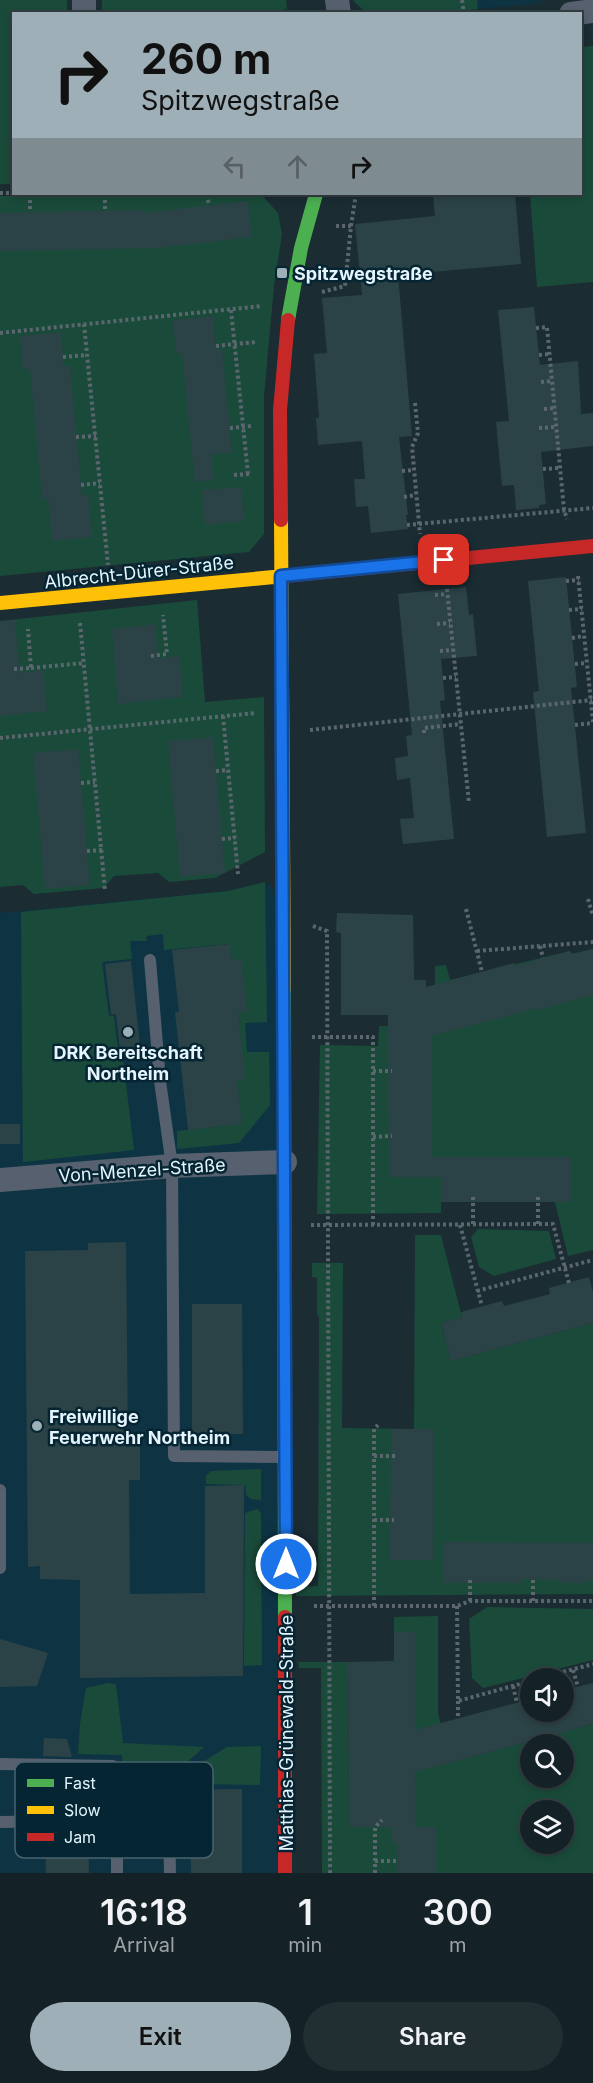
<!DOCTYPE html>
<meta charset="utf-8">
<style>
body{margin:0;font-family:Inter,sans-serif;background:#212e32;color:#f1f3f6;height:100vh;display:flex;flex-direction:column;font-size:22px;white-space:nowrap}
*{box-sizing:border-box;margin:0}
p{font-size:20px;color:#9da3a7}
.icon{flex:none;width:33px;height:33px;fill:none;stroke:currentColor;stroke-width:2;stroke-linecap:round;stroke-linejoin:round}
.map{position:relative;height:1873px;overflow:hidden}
.drawer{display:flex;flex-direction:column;background:#142126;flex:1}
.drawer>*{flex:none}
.guide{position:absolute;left:12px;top:12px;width:570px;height:183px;border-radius:0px;box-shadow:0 3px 9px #0003,0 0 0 2px #333e43;background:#9eafb7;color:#111;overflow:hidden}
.fabs{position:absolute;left:520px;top:1668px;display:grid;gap:12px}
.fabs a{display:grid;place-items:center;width:54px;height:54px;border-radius:50%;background:#142126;box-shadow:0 3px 9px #0003,0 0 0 2px #333e43;font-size:30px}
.pin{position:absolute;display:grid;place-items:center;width:51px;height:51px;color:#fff;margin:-26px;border-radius:12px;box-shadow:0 3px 9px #0006}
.me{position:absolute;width:66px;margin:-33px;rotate:0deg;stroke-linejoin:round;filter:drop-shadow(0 0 4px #0008)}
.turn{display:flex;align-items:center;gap:21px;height:126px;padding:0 30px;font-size:27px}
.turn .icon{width:78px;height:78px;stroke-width:2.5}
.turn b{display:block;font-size:42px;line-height:51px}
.lanes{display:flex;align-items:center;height:57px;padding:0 30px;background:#0003;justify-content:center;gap:30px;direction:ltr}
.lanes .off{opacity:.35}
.eta{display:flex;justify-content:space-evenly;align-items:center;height:102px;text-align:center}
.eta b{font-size:36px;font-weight:600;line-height:42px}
.button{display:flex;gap:12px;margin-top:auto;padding:12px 30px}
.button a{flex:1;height:69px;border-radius:36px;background:#9eafb7;color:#111;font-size:24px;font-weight:600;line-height:69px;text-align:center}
.button a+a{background:#212e32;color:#f1f3f6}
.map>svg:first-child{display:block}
.built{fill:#0e3444}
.green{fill:#1a4b3a;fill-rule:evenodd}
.building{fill:#2b4347}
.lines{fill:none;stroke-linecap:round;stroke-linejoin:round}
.path{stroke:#5b666f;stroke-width:4;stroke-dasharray:3 3;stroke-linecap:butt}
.lane{stroke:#56606e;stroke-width:12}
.street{stroke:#56606e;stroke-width:24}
.fast{stroke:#4caf50;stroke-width:14}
.slow{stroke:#ffc107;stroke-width:14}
.jam{stroke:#c62828;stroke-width:14}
.route-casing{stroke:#114b97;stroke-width:15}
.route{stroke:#1a73e8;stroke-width:10}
.poi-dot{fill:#9eafb7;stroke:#062533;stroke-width:2}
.labels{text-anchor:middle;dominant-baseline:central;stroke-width:5;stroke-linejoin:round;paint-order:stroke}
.poi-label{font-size:18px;font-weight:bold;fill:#e4f5fe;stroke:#062533;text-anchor:start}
.street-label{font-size:18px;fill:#e4f5fe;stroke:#062533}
.key{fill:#062533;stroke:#496370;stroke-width:1.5}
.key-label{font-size:16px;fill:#e4f5fe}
</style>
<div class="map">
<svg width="593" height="1873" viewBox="0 0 593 1873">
<rect width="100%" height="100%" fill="#1b2c33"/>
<path class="built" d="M477 0H541V3L478 9Z
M265 882 278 893 279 1873H0V913L228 891Z"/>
<path class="green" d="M0 0H67V13L14 14 13 184H0Z
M102 0H286L287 9 281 10V14L102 13Z
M353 0H477L478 9 435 14 366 13Z
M593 46V282L537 287 530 194H580L581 47Z
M165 194H261L278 213 282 234 274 286 264 396V534L249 552 0 576V196Z
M197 600 205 702 264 697 265 852 215 878 169 882 158 873 114 876 104 888 34 894 23 885 0 887V621Z
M265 882 267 1022 245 1023 247 1052H269L270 1105 239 1143 177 1149V1131L241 1124 237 1080 238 1013 246 1012 231 960 229 944 164 950 163 934 146 936 147 941H130L132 959 102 962 109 1016H114L118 1050 122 1051 134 1150 23 1162 21 912 228 891Z
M593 949V1250L568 1256 555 1202H571L570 1157H441V1213L317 1214 320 1045 378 1046 379 1026 435 1027V966L446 965 450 980 570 951 572 954Z
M478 1229 549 1231 556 1259 494 1276 479 1267 471 1237Z
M415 1235H441L462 1317 441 1323 451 1361 593 1323V1594L296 1596V1587L318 1586 319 1316 317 1315V1278L312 1277V1263H343L342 1428 414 1429Z
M261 1469V1500L251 1499 246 1495 245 1485 206 1484V1476L211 1471Z
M258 1509 261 1513 262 1665 244 1666 245 1513Z
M487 1607 593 1609V1660L483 1688 472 1678 469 1619Z
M438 1616V1714L441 1724 437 1766 593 1724V1873H322L321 1668H299L298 1662H348L349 1827H415V1632H394V1617ZM531 1744H564V1778H531ZM531 1810H564V1844H531Z
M108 1683 116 1684 123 1743 204 1747 177 1771H139L138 1827H125L122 1755 78 1754 80 1724 86 1688Z
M261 1746 260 1785 200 1784 198 1765 227 1747Z"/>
<path class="building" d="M433 194H515L521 264 398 275 412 436 399 437 408 515H406L408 529 371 533 368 506 356 507 354 479H365L362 441 318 445 316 418H319L314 354 327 353 322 298 362 295 355 224 435 216Z
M248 201 252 237 159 248 0 251V213L143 210V213Z
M534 307 540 365 578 361 581 414 593 413V446L541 452 546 504 539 505V508L516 510 514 485 502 486 496 422 509 421 498 310Z
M213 316 216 350 222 349 232 453 211 454 213 480 195 482 182 353H176L173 320Z
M61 332 64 366H70L82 495 88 494 92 537 52 541 48 498 42 499 30 369 23 370 20 336Z
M241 487 244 521 205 525 202 490Z
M566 577 577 687 571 688 586 833 547 837 533 692 539 691 528 581Z
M466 587 469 615 473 614 477 656 441 659 445 700 440 701 454 839 403 844 400 819 414 818 410 778 397 780 395 758 408 756 406 736 412 735 398 594Z
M15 620 20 673 43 670 47 711 0 716V621Z
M155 624 158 659 179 656 183 697 118 704 112 629Z
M213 737 225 873 180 877 168 741Z
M78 749 90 885 45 889 33 753Z
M337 913 413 915 414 980H426V987L514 963 515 966 570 951 571 954 593 949V995L538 1010 537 1008 432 1036V1157H571V1202H441V1177H389L388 1015H341V933L336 932Z
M230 944 231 960 241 959 247 1012 238 1013 245 1079 237 1080 242 1124 188 1130 175 1012H179L172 950Z
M131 961 140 1046 120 1050 116 1014 111 1015 105 964Z
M0 1124H20V1144H0Z
M126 1242 128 1441H140V1480H129L130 1594 205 1593V1486L244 1485 243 1676 80 1678V1580L40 1579V1566L28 1567 25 1251 88 1250V1243Z
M589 1277 593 1292V1323L451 1361 441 1323 462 1317 461 1312 502 1301 504 1306 550 1294 549 1288Z
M192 1304H242L243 1434H192Z
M391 1429H433V1560H390Z
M443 1542 593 1543V1580H586V1583H559V1580L521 1579V1583H443Z
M394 1632H415V1730L531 1699V1712H564V1690L593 1683V1724L415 1772 416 1827H436V1873H397V1843H391V1827H349L348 1662 394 1661Z
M0 1639 48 1653 37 1686 0 1687Z
M44 1738 67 1739 72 1757 43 1756Z
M242 1789V1873H191L190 1811H144V1790Z
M88 1842 89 1873H46L45 1843Z"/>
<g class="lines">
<path class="path" d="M462 0 464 14
M0 193H14
M30 194V212
M105 194V211
M207 194 209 205
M351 226 356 194
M322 292 345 286 351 226H335
M231 310 248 474
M84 324 108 565
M536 328 547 327 564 510 567 519
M0 333 262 306
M216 346 256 342
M539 355 549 354
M63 357 87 355
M541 382 552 381
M415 403 418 433 412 447 420 534
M544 409 554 408
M230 428 252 426
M539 428 556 427
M76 437 96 436
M543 469 560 468
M402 471 414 470
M234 475 249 474
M81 485 100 483
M404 497 416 495
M407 525 593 508
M578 576 593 722
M566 581 579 580
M447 589 469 803
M435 595 447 594
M569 610 582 609
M80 623 105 891
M437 624 450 623
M572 638 584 636
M440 651 453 650
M151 656 167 654 163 615
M575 664 587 663
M31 668 84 663
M14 669 31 668 28 629
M443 678 456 677
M223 716 238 874
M575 725 593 723
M310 730 592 700
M424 733V728L461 724
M0 738 256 713
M216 771 228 770
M81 783 95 782
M222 839 235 838
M87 851 102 850
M588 899 593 916
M466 909 482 972
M313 926 327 931 330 1873
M540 946 543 958
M477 951 593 942
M312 1037H373V1225
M373 1071H392
M373 1137 392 1136
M473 1197V1225
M538 1197V1225
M311 1225 553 1224 569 1283
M460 1225 482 1306
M477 1291 593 1260
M374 1456H395
M374 1520H394
M470 1601V1579
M533 1601V1579
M314 1606H457L470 1601H593
M374 1606V1429L378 1425
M457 1606 458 1701 531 1681
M573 1670 578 1687
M540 1678 593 1664
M513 1686 517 1703
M458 1701V1719
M375 1861H397
M375 1873V1827L382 1820"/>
<path class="lane" d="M150 960 160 1081 172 1166 174 1456 284 1457
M0 1490V1568
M0 1764 113 1766V1820L0 1822
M113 1820 117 1837V1873
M169 1822 170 1873
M117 1837 130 1836 169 1841"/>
<path class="street" d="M337 0 339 14
M84 14V0
M571 14 593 11
M0 1180 172 1166 285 1162"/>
<path class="fast" d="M288 320 301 248 316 194
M284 989 285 1617"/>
<path class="slow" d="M281 520 284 989
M0 603 284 576"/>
<path class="jam" d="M281 520 280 410 288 320
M284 576 593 546
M285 1617V1873"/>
</g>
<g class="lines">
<defs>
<path id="route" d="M286 1564 281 576 444 560"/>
</defs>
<use href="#route" class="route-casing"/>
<use href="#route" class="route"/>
</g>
<g class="poi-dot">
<rect x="276" y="267" width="12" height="12" rx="3"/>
<circle cx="128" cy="1032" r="6"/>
<circle cx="37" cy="1426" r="6"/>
</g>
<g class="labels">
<g class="poi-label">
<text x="294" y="273">Spitzwegstraße</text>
<text x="128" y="1052" text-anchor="middle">DRK Bereitschaft<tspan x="128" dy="21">Northeim</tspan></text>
<text x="49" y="1416">Freiwillige<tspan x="49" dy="21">Feuerwehr Northeim</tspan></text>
</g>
<g class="street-label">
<text transform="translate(139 572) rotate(-6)">Albrecht-Dürer-Straße</text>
<text transform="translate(142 1170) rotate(-4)">Von-Menzel-Straße</text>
<text transform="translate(286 1733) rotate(-90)">Matthias-Grünewald-Straße</text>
</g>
</g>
<rect x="15" y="1762" width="198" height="96" rx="9" class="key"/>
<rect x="27" y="1779" width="27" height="8" fill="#4caf50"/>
<rect x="27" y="1806" width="27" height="8" fill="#ffc107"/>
<rect x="27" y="1833" width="27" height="8" fill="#c62828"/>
<g class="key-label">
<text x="64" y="1789">Fast</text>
<text x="64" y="1816">Slow</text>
<text x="64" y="1843">Jam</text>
</g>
</svg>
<div class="fabs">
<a><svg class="icon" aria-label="sound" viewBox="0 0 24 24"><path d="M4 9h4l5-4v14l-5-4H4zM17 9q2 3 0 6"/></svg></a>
<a><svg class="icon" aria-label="search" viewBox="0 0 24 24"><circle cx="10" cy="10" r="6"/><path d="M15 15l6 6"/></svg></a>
<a><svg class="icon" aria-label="layers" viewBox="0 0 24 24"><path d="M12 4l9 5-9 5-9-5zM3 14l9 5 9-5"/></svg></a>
</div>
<div class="pin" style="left:444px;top:560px;background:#d93025"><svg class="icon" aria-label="arrive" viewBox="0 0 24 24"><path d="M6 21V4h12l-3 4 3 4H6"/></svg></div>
<svg class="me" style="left:286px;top:1564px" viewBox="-20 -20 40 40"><circle r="17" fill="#1a73e8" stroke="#fff" stroke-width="3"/><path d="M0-11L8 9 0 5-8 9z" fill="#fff"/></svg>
<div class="guide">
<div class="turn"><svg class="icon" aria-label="right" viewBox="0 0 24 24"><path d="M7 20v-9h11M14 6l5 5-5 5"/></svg><div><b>260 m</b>Spitzwegstraße</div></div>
<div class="lanes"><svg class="icon off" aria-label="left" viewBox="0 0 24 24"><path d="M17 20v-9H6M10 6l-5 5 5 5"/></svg><svg class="icon off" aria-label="ahead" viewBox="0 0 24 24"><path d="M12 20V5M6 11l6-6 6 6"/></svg><svg class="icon" aria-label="right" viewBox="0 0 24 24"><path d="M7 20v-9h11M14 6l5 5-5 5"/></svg></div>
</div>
</div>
<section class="drawer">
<div class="eta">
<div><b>16:18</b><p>Arrival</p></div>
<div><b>1</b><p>min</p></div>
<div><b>300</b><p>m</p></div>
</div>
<div class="button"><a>Exit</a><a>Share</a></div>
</section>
